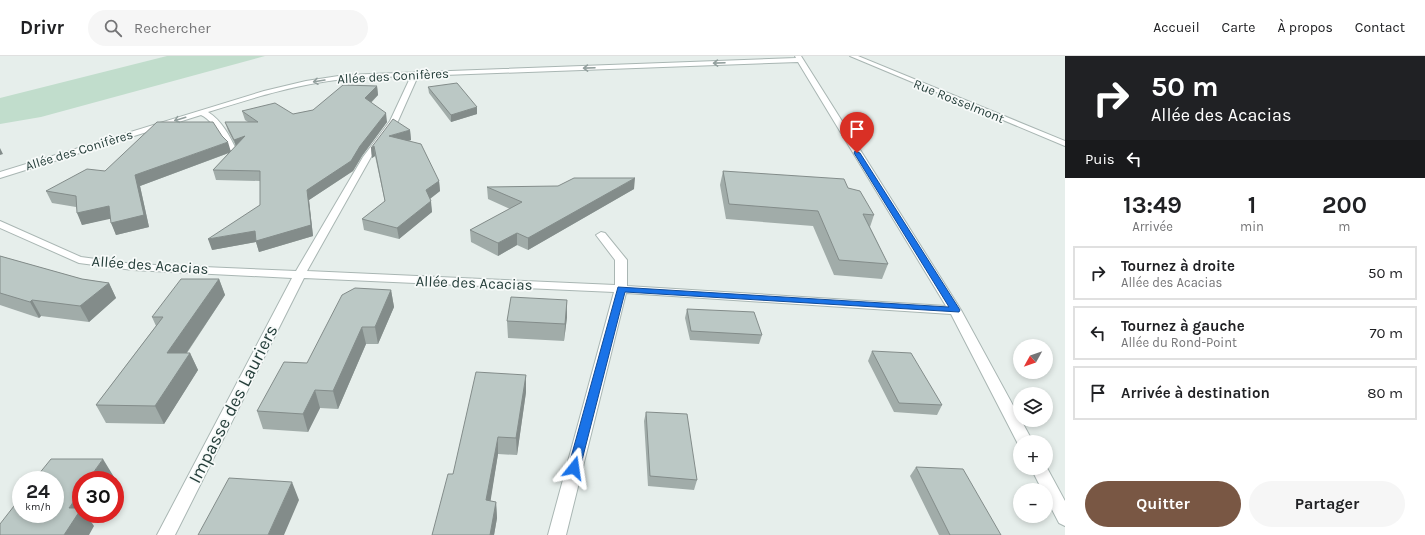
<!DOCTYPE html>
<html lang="fr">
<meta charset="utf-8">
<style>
body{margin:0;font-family:Karla,sans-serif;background:#f6f6f6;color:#202124;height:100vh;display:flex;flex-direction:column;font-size:15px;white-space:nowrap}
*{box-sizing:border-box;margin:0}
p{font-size:13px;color:#757577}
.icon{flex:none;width:22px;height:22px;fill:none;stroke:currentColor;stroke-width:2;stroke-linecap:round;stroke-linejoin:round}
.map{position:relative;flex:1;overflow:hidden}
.side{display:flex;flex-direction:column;background:#fff;width:360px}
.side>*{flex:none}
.top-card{background:#202124;color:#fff;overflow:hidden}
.needle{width:26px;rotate:230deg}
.tools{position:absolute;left:1013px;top:283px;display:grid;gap:8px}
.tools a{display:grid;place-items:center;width:40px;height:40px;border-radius:50%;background:#fff;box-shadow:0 2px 6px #0003;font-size:20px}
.speed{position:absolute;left:12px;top:415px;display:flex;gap:8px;font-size:20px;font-weight:700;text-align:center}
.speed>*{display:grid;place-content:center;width:52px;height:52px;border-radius:50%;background:#fff;box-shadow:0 2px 6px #0003;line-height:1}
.speed small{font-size:10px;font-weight:400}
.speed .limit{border:6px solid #d22;background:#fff;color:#111}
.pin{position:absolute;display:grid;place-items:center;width:34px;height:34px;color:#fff;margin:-41px -17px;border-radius:50% 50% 50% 0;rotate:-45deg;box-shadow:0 0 4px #0007}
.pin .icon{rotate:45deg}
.me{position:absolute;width:44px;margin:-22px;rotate:15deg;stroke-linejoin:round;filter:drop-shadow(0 0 3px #0008)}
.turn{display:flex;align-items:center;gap:14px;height:84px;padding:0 20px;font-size:18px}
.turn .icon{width:52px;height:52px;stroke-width:2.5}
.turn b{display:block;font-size:28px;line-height:34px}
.then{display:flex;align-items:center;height:38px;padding:0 20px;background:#0003;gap:8px;font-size:15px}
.eta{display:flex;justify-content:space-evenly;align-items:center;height:68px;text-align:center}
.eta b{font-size:24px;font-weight:700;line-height:28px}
.primary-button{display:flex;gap:8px;margin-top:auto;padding:8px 20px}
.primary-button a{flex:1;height:46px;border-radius:24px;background:#795744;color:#fff;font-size:16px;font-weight:700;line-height:46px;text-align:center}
.primary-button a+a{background:#f6f6f6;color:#202124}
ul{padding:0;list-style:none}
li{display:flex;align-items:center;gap:12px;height:54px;margin:0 8px 6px;padding:0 12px;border:2px solid #e0e0e0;border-radius:0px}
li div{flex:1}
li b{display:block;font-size:15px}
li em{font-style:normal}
header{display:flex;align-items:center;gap:24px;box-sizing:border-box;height:56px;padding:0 20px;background:#fff;border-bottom:1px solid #e0e0e0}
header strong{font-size:19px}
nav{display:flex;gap:22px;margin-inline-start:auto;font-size:14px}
.search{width:280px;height:36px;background:#f6f6f6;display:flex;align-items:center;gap:10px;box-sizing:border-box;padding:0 14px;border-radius:22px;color:#757577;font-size:15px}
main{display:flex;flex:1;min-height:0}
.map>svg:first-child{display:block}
.green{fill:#c1ddcc}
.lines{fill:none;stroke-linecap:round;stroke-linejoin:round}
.street-casing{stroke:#a9b6b3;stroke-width:2}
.street{fill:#fff;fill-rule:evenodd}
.wall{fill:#a1aca9}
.shaded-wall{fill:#838c8a}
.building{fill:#bbc8c5;stroke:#838c8a}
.oneway{stroke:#929f9d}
.route{fill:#1a73e8;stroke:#114b97}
.labels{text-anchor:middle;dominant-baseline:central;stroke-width:3.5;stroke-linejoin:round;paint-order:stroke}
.far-street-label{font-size:13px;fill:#263f3b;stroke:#f7faf9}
.street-label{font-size:15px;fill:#263f3b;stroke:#f7faf9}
.near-street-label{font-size:18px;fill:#263f3b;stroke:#f7faf9}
</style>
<header>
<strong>Drivr</strong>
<div class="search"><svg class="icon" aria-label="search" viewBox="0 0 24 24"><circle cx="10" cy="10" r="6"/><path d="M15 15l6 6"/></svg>Rechercher</div>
<nav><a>Accueil</a><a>Carte</a><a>À propos</a><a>Contact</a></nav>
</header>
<main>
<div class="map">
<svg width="1065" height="479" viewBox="0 0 1065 479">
<rect width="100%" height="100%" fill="#e6eeeb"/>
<path class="green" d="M167 0H265L41 61 0 68V42Z"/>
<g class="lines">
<defs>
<path id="street" d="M795 0H801L961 254 1033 386H1020L1019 390 951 258 626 237 566 479H548L614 236 304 222 175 479H157L292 222 133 214 79 207 0 172V165L81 201 133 208 296 215 363 101 390 65 411 20C389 21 366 21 344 23 297 28 253 42 208 56 222 65 229 79 236 93L232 95C224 93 217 66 201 59L0 122V116L264 35 306 25 345 19 796 2ZM798 6 946 250 627 230V204L605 177 601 176 596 179 615 204V229L307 215 371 101 398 65 418 20Z
M850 0H858L1065 85V90Z
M1046 410 1065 445V470L1059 467 1046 442V434H1042L1031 412H1046Z"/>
</defs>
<use href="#street" class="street-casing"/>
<use href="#street" class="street"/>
</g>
<path class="wall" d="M377 30 378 39 371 47 387 66 362 100 353 115 309 144 313 180 259 196 256 186 212 194 260 149V125L216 124 213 114 229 97 140 130 149 171 116 179 110 162 82 169 76 151 52 147 46 135 105 115 231 95 236 90 228 75 225 66H248L245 64 242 55 293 58 313 54Z
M428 31 477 58 451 66 429 37Z
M410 74 411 84 408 85 439 125 440 135 430 143 432 156 399 183 364 174 362 163 385 146 375 100 372 102 371 92Z
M723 115 848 132 874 159 870 171 888 208 882 223 834 219 813 170 726 163 720 129Z
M487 131 634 133 528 194 517 189 498 200 471 186 470 174 510 153 488 143Z
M0 200 82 223 109 227 116 242 89 266 41 260 39 262 0 249Z
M219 223 225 239 187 297H190L198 314 164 368 106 367 96 349 156 270 152 261Z
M391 234 394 251 378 288H366L338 353 320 352 308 376 263 373 257 355 307 307Z
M567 244V261L564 285 508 282 507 265Z
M687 253 762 279 759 288 690 284 685 262Z
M872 295 942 349 937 359 894 356 868 305Z
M526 319V336L517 399 498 398 490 445 496 446 497 462 494 479H432L453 418Z
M646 356 697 424 694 434 648 430 644 365Z
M916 411 1001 479H939L910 420Z"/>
<path class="shaded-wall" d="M377 30 378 39 366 51 365 42Z
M477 51V58L451 66V59Z
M386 57 387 66 362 100 353 115 309 144 313 180 259 196 256 186 212 194 208 183 255 175 360 90Z
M410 74 411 84 390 90 389 80Z
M245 80 237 94 234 84Z
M228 86 231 96 140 130 149 171 116 179 111 167 135 119Z
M374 90 375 100 372 102 371 92Z
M0 92 3 98 0 99Z
M635 122 634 133 528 194V182Z
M439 125 440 135 427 145 426 134Z
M431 145 432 156 399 183 397 172Z
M109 150 114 162 82 169 77 157Z
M517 177V189L498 200V187Z
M219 223 225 239 175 314 167 297Z
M109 227 116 242 89 266 80 250Z
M391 234 394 251 378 288 375 271Z
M32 244 41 260 39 262 30 246Z
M567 244V261L564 285 565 268Z
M362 271 366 288 338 353 333 335Z
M190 297 198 314 164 368 155 350Z
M526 319V336L517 399 516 382Z
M315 334 320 352 308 376 303 358Z
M498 381V398L488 461 486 444Z
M103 403 114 421 112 424H88Z
M292 426 299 444 284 479H268Z
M81 435V458H90L88 461 94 470 89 479H64L69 452Z
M496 446 497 462 494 479H490Z"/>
<path class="building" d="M457 27 477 51 451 59 428 31Z
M343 29 377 30 365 42 386 57 360 90 351 105 307 134 311 169 256 185 255 175 208 183 260 149V115L213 114 245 80 234 84 225 66H258L242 55 275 47 293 58 313 54Z
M393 63 410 74 389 80 421 88 439 125 426 134 431 145 397 172 362 163 385 145 374 90 371 92Z
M157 66H213L222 80 228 86 135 119 144 159 111 167 109 150 77 157 76 140 46 135 87 113 105 115Z
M723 115 844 123 848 132 860 135 874 159 863 158 888 208 839 204 818 155 729 148Z
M574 122H635L528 182 517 177 498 187 470 174 522 146 487 131 558 130Z
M0 200 82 223 109 227 80 250 32 244 30 246 0 237Z
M181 223H219L167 297H190L155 350 96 349 163 261H152Z
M355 232 391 234 375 271H362L333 335 315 334 303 358 257 355 284 306 307 307 342 239Z
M511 241 567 244 565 268 507 265Z
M687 253 754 256 762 279 691 275Z
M872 295 911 297 942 349 899 347Z
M476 316 526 319 516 382 498 381 486 444 496 446 490 479H432L448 418H453Z
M646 356 687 358 697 424 650 420Z
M51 403H103L88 424H81V435L69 452H81V453L64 479H0V468L21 441V458H55V424H34Z
M916 411 963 413 1001 479H950Z
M229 422 292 426 268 479H198Z"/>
<defs><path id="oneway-shaft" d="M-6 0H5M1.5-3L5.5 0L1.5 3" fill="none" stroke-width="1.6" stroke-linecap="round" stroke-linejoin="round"/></defs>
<g class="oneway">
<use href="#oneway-shaft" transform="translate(719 7) rotate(178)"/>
<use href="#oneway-shaft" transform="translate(589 12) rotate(178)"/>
<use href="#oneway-shaft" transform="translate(319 25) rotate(171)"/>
<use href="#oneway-shaft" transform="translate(180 63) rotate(163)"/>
</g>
<path class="route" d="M855 95 860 97 960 254 959 256 625 236 580 412 579 415 574 417 570 415 568 412 618 231 949 251 854 97Z"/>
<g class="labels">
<g class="far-street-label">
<text transform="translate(393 20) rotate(-3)">Allée des Conifères</text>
<text transform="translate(959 45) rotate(22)">Rue Rosselmont</text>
<text transform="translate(79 94) rotate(-17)">Allée des Conifères</text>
</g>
<g class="street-label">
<text transform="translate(150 209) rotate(4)">Allée des Acacias</text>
<text transform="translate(474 227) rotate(2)">Allée des Acacias</text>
</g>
<g class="near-street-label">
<text transform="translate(233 348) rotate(-63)">Impasse des Lauriers</text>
</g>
</g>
</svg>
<div class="tools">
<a><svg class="needle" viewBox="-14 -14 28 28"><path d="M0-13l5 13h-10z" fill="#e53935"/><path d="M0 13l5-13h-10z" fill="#757577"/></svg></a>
<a><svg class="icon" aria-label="layers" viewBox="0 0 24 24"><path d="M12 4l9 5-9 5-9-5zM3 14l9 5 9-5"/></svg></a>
<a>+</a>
<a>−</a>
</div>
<div class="speed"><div>24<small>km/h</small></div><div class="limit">30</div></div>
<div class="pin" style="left:857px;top:97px;background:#d93025"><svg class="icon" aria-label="arrive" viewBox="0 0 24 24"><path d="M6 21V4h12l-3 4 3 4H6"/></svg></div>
<svg class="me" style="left:574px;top:412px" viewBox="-20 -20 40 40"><path d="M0-17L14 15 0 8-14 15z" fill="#1a73e8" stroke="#fff" stroke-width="4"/></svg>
</div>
<section class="side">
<div class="top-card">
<div class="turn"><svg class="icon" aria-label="right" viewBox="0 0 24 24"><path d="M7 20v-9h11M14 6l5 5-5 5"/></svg><div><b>50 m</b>Allée des Acacias</div></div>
<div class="then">Puis<svg class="icon" aria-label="left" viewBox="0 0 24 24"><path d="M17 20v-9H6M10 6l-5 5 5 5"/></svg></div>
</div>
<div class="eta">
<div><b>13:49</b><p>Arrivée</p></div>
<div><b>1</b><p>min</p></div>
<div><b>200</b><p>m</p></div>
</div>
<ul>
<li><svg class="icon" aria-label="right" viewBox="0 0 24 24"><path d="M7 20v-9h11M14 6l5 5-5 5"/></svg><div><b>Tournez à droite</b><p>Allée des Acacias</p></div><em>50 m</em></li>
<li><svg class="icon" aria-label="left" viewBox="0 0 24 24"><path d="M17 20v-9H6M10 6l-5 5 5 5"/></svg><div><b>Tournez à gauche</b><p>Allée du Rond-Point</p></div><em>70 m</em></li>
<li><svg class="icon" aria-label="arrive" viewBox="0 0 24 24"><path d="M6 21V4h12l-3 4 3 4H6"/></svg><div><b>Arrivée à destination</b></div><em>80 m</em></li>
</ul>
<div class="primary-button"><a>Quitter</a><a>Partager</a></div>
</section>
</main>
